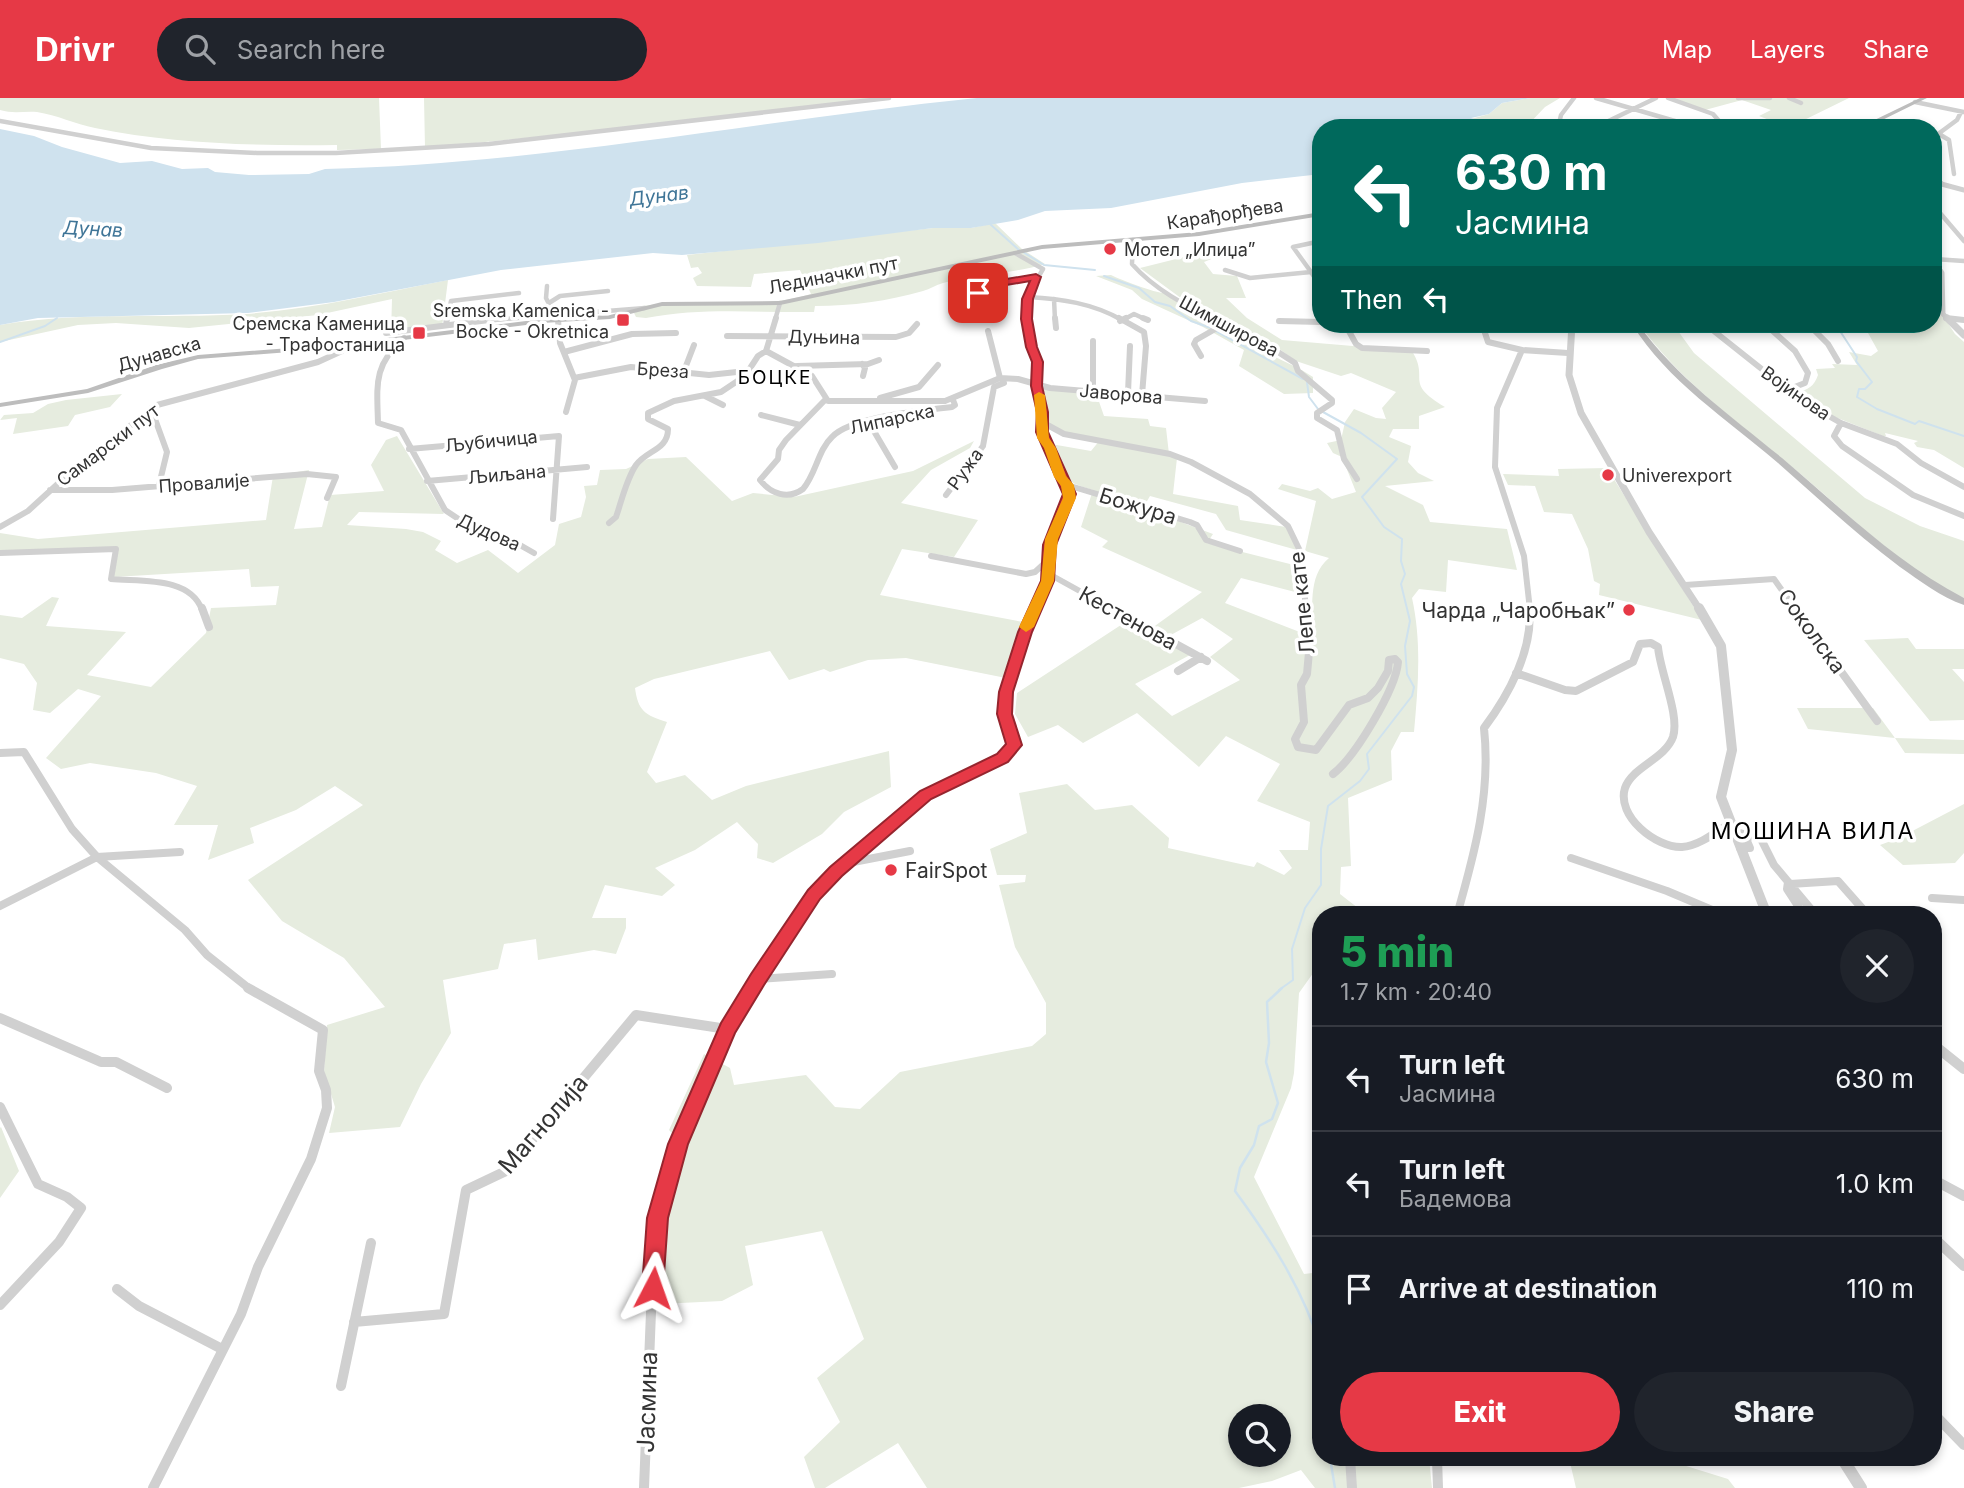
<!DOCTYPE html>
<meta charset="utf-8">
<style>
body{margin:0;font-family:Inter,sans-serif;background:#20242c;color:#f1f3f6;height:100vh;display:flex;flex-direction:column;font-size:26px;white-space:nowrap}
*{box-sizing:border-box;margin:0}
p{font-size:23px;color:#9ea1a6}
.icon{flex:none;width:38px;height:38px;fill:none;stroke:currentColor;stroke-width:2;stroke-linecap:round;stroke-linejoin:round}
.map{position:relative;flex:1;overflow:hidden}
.drawer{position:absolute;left:1312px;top:808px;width:630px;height:560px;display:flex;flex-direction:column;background:#171b24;border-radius:28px;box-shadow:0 4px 10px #0003}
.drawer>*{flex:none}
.hud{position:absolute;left:1312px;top:21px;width:630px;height:214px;border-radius:28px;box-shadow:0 4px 10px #0003;background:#00695c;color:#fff;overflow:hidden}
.buttons{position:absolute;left:1228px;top:1306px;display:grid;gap:14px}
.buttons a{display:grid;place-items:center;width:63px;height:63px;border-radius:50%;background:#171b24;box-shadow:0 4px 10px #0003;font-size:35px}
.pin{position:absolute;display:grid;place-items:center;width:60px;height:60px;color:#fff;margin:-30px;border-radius:14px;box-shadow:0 4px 10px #0006}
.me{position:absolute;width:77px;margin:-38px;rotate:4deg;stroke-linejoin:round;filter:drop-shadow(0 0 5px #0008)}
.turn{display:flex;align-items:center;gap:24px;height:147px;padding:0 28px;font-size:32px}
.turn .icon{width:91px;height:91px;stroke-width:2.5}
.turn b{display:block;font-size:49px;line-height:60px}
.then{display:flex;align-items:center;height:66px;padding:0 28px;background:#0003;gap:14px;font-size:26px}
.round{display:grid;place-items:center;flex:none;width:74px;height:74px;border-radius:37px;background:#20242c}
.head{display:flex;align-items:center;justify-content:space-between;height:119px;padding:0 28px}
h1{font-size:42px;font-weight:800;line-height:52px;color:#1e9e55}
.primary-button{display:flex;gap:14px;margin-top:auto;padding:14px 28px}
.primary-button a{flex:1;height:80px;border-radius:42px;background:#e63946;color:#fff;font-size:28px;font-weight:800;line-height:80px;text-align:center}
.primary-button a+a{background:#20242c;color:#f1f3f6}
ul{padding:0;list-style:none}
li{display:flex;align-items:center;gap:21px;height:105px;padding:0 28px;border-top:2px solid #363941}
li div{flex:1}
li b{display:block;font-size:26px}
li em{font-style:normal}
header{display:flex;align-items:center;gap:42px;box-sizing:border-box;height:98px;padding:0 35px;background:#e63946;color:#fff}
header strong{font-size:33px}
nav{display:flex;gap:38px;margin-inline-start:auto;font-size:24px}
.search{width:490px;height:63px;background:#20242c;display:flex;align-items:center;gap:18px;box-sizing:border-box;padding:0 24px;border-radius:38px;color:#9ea1a6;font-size:26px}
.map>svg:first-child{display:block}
.green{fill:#e6ecdf;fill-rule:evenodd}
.water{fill:#cfe2ee}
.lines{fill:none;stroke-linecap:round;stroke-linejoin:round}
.stream-far1{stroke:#cfe2ee;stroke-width:2}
.stream{stroke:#cfe2ee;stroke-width:2.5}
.minor-far3{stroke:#d0d0d0;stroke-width:4.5}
.minor-far2{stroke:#d0d0d0;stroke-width:6}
.minor-far1{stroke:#d0d0d0;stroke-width:8}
.minor{stroke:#d0d0d0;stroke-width:10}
.tertiary-far3{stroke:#d0d0d0;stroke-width:5}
.tertiary-far2{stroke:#d0d0d0;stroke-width:7}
.tertiary-far1{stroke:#d0d0d0;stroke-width:10}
.tertiary{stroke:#d0d0d0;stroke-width:12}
.secondary{fill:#bdbdbd;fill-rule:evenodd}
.route{fill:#e63946;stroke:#96252e;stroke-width:2}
.slow{fill:#f59e0b}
.poi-dot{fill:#e63946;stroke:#fff;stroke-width:2.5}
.labels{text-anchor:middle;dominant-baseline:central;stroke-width:7;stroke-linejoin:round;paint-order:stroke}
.far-street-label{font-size:18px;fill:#333;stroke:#fff}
.far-poi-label{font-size:18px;fill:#333;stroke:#fff;text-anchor:start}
.far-water-label{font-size:19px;font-style:italic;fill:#3f7597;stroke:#fff}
.far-neighbourhood-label{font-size:19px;letter-spacing:2px;fill:#000;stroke:#fff}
.street-label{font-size:21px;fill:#333;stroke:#fff}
.poi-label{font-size:21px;fill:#333;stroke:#fff;text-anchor:end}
.neighbourhood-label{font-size:23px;letter-spacing:2px;fill:#000;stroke:#fff}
.near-street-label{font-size:24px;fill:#333;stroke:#fff}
</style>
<header>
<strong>Drivr</strong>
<div class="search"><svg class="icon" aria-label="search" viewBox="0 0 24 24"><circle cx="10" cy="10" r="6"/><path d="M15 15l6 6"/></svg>Search here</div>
<nav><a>Map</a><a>Layers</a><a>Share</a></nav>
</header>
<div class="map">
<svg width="1964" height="1390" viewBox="0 0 1964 1390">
<rect width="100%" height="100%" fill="#fff"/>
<path class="green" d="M0 0H379L381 51 337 52V47C257 48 173 46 95 30 75 26 57 17 37 14 24 13 13 16 0 12Z
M424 0H877L635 29 425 50Z
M1531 0H1560L1545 9 1525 30H1498L1471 21 1489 16 1502 5Z
M1671 0H1849L1796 26 1801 30H1782L1777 25 1759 18 1771 12 1742 2 1705 12Z
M995 125 1022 151 1045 166C1011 176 975 176 943 185 936 187 930 191 923 193 888 203 852 208 815 208L814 214C757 215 702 209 646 220L636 219 634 215 644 210 642 208C698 200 757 213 811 196L800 172 754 176 751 189 697 188 693 180 702 175 698 169 691 170 687 157 933 130H971Z
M1241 151 1246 157 1229 162 1219 158 1204 164 1213 176 1237 178 1246 200H1226L1247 220 1282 242 1412 253C1430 282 1403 284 1445 309L1419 318V331H1393L1389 339 1411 348 1408 364 1418 375 1434 383 1385 388 1423 407 1430 424 1507 431 1517 472 1448 462 1446 494 1419 491 1412 500C1422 545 1418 589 1414 634H1401L1391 653 1392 682 1348 700 1351 768 1341 769 1340 796 1367 817H1321V864L1299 895 1294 975 1291 990 1254 1079 1304 1176 1321 1174V1360H1429L1432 1390H1315L1301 1372 1272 1383 1239 1390H927L898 1345 825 1390H815L804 1359 840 1324 817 1280 864 1241 822 1133 745 1148 753 1187 722 1203 660 1206 670 1107 687 1051 669 1032 704 956 730 970 734 987 806 977 835 1009 860 1011 900 974 1032 948 1046 936V905L1015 849 999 787 1025 784 1026 777H997L990 751 1027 735 1019 695 1067 686 1095 712 1132 707 1169 740 1168 750 1254 769 1257 764 1284 777 1292 770 1279 752H1308L1310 724 1257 703 1280 666 1226 638 1199 669 1137 615 1083 645 1058 627 1028 639 1015 616 1017 595 1127 523 1190 557 1135 586 1172 618 1240 582 1210 559 1233 541 1202 520 1169 538 1152 530 1202 494 1102 449 1108 443 1081 429 1093 392C1061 383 1060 377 1051 346L1091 353 1100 342 1048 330 1038 321 1035 289 1096 295 1104 318 1148 321 1150 328 1166 330 1169 356 1177 360 1173 396 1238 408 1240 422 1286 429 1297 452 1226 432 1216 416 1150 398 1143 410 1213 436 1207 445 1298 468 1299 495 1241 480 1225 505 1310 538C1315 511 1306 479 1329 460L1305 453 1316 403 1278 391 1282 386 1310 393 1318 390 1332 401 1356 394 1342 359 1333 355 1327 345 1341 342 1345 324 1354 311 1376 320 1386 321 1382 310 1396 294 1351 275 1341 278 1296 263 1267 242 1193 209 1140 170 1200 155ZM1241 1318H1279V1356H1241Z
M1111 177C1121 182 1157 196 1166 195L1187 210 1185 215 1300 271 1313 279V295L1284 296 1239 268 1244 252 1203 229 1142 201 1132 192 1096 178Z
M448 182 442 229 391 236 392 201 318 217 189 230 116 225 78 227 0 244V227C81 213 165 221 246 216 314 211 381 195 448 182Z
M1934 187H1940L1938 210 1955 236 1964 244V370L1934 352 1917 349 1914 345 1918 343 1885 335 1886 338H1883L1835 319 1797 295C1808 291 1814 289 1818 277L1816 271 1835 270 1832 266 1857 267 1849 254 1871 258 1878 253 1863 226H1934Z
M1639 226H1673L1694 255 1865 400 1920 428 1964 443V500C1906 473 1851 419 1803 378 1746 330 1682 286 1639 226Z
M122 296 110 309 75 317 68 328 13 336 17 320 0 322 4 317 33 315 48 306 66 302Z
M397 338 444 416 359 414 347 427 406 431 423 434 441 443 435 452 457 465 488 452 518 475 555 447 559 426 581 419 586 399 584 388 597 387 600 372 626 371 648 361 686 359 732 403 753 395 794 399 913 373 974 343 970 350 931 372 901 405 978 422 954 459 902 451 880 497 1023 524 1006 580 906 560 868 562 830 574 824 571 789 582 770 553 654 581 635 590C638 613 645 617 667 624L647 674 656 685 685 677 712 702 746 688 889 653 891 689 844 714 822 736 773 765 757 760 758 746 737 724 695 752 655 770 675 787 662 798 605 787 592 820H626V830L616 856 594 852 538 862 536 841 504 846 498 871 443 882 451 935 421 986 400 1029 329 1035 335 1009 324 973 327 927 385 909 344 860 282 823 248 782 363 707 335 688 296 712 250 730 254 745 208 762 218 727H174L197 688 156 675 90 665 61 671 46 660 101 598 78 591 50 615 33 612 37 585 24 566 0 560V517L22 520 52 499 59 500 46 528 126 534 87 577 151 589 206 535 211 510 276 507 279 488 251 489 249 471 114 479 116 453H0V435L38 441 266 422 273 378 309 372 294 431 322 429 330 397 384 393 371 367 386 342Z
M1607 370 1702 522 1599 497 1600 486 1594 483 1588 451 1572 416 1544 414 1535 388 1508 387 1503 376 1559 378 1558 371Z
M1908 540 1916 551H1964V571H1952L1964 584V622L1930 623 1864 542Z
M1797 610H1873L1895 640 1964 642V656L1905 655 1895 640 1808 631Z
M1964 706V755L1955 765 1903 767 1880 747 1899 740Z
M1 1029 19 1073 0 1100V1030Z
M1569 1360H1669L1670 1363 1728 1381 1735 1390H1576Z"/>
<path class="water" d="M977 0H1531L1502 5 1489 16 1471 20 1487 25H1470L1471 27 1463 30H1321V76L1242 85 1111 110 1045 113 1018 122 971 130H933L818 145 682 157 653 155 501 172 334 204 248 215 38 220 0 227V31L34 38 62 49 120 65 152 63 182 71 208 70 215 74 249 77 309 76 325 71C543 66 760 22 977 0Z"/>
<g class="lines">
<path class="stream-far1" d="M1484 25 1496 30
M990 126 1019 152
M1023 154 1044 167 1095 172
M1104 178 1139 190 1155 204 1170 208 1191 223 1211 230
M1832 226 1838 230 1857 259 1856 263 1872 284 1865 291H1859L1857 299 1877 311 1915 326 1919 323 1964 338
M1216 233 1303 281
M0 244 45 228 57 220
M1307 284 1309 299 1318 311
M1279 892 1293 882 1292 851 1305 810 1321 787V751L1328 708 1360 683 1369 671 1367 656 1412 598 1414 589 1407 576 1405 548 1410 523 1401 486 1405 476 1401 463 1402 441 1384 429 1362 399 1397 361 1361 335 1323 314"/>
<path class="stream" d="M1282 890 1267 904 1269 945 1266 964 1278 1005 1272 1021 1259 1028 1254 1047 1240 1070 1235 1093C1271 1142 1303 1191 1321 1250
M1330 1360 1335 1390"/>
<path class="minor-far3" d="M1596 0 1699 30
M1668 0 1713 16 1725 30
M1738 0H1770
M1789 0 1801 5
M1915 4 1964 14
M0 23 151 50 257 55H336L489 46 889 0
M1558 30 1561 17 1574 0
M1594 30 1656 0
M1655 30 1668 22
M1939 36 1949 42 1954 76
M1934 39 1957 22 1961 14
M1934 98 1941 85
M1934 108 1964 143
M1133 142 1132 166C1154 191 1186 208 1216 222
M1015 155 1043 171 1029 195 1027 222
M1934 161 1964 163
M1225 172 1250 180 1311 174
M1311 174 1293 149 1321 143
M1321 174H1311L1321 189
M1934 180 1941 173
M547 188 546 200 549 206
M1028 199C1062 201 1092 205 1122 222
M1054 201 1055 222
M549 205 560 198 608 193
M986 217 978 195 979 190 1036 179
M1946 220 1962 222
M447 222 451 203 519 195
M491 222 645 210
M775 222 780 205
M1123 222 1134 216 1147 222"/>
<path class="minor-far2" d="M776 220 766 253 812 278 828 303H945L1000 280 1018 281 1050 290 1205 303
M1027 220 1031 249 1038 264 1037 288 1043 314V340L1070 396 1050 447 1047 483 1034 512
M1055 220 1056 230
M1119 220 1144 234 1146 248 1142 297
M1143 220 1148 222
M1212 220 1255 239 1295 265 1298 273 1332 302V305L1317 315V320L1337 332 1344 361 1357 381
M1946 220 1964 222
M386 222V235L505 220
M558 222 560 245 575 282 566 314
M1120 223 1126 220
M1279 223 1321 224
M1345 226 1356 246 1362 250 1427 253
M1482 226 1488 244 1522 252
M1705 226 1802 303 1841 325 1897 346 1921 365 1964 389
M1765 226 1795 253 1808 275 1805 285 1787 292
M1808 226 1828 246 1838 263
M446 227 447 220
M988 233 1000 280
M727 238 896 239 909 235 917 226
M404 240C373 267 377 287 378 325L401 332 445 412 472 430 504 438 534 455
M1093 243V292
M564 254 632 236 676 235
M1201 258 1194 246 1196 242 1217 230 1213 220
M862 266 865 270 863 278
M797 268 868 266 879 262
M684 273 694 247
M574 280 631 269 709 277 746 273
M1128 295 1130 248
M705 298 723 307
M880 300 919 289 938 267
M825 302 786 342 779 352 778 361 760 382C771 396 788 402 803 391 816 376 818 352 832 339 850 319 924 312 952 309L955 307 953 302
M151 310 167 354 159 387
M761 317 800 327
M868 323 895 369
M1042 324 1064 336 1170 356 1191 364 1250 396 1288 428 1301 455 1306 512
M1841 325 1834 338 1842 348 1913 397 1964 418
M409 351 559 338 553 421
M427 383 587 369
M1067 387 1190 424 1197 427 1206 442 1240 453
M50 392H112L307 376 336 379 327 400
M946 397 983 348 994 289 1004 285
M609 425 616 419C622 402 626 382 636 367 647 352 668 352 668 331L648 321V315L674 303 721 294 745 278 758 258 766 253
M0 429 28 413 74 371 157 307 318 264 342 253 344 247
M0 455 116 451 111 481C140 484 190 478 202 512
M931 458 1026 476 1035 474 1048 462
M1049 476 1114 512
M1685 487 1774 481 1796 512
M1530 512 1524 458 1495 369 1497 310 1522 252 1568 255"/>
<path class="minor-far1" d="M202 510 209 529
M1110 510 1207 563
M1305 510 1309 554 1307 576 1301 587 1304 624 1295 641 1298 649 1316 652 1349 607 1368 600 1378 590 1388 573 1389 562 1395 561 1398 564C1396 591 1355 659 1333 676
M1795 510 1877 623
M1178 573 1201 559
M1516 575 1565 592 1576 593 1633 564 1640 546 1651 545 1658 549C1660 574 1680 617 1673 639 1665 661 1632 669 1625 690 1616 718 1656 750 1682 749 1699 748 1716 734 1730 725
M0 655 24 654 72 731 97 759 185 832 207 857 251 892
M1733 733 1761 741 1774 767 1816 817
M1740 750H1750L1744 736
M1571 760 1667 793 1724 817
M848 765 910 753
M1788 784 1787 791 1804 817
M1790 786 1838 783 1868 817
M1932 800 1964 802
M0 808 97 759 180 754
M1457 817C1475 754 1491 695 1484 630 1508 598 1534 551 1529 510
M757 881 832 876
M750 892 825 784 926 697 1002 660 1014 647 1004 616 1006 594 1035 510"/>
<path class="minor" d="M0 920 101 964H116L167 990
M1934 947 1964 971
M0 1009 38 1086 67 1099 81 1110 59 1144 0 1207
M1934 1082 1964 1098
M1934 1140 1964 1168
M117 1191 139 1208 222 1251
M354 1224 444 1216 466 1092 506 1073 636 917 727 931
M341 1288 371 1145
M1934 1316 1964 1347
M1350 1360 1352 1390
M1437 1360 1438 1390
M153 1390 241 1216 258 1169 311 1061 327 1010 326 992 319 973 323 932 248 890
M644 1390 651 1214 658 1120 678 1046 727 931 752 890"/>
<path class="tertiary-far3" d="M1934 84 1964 92
M1934 166 1942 175 1943 216 1949 222"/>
<path class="tertiary-far2" d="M1947 220 1964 237
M1572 226 1569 277 1581 315 1649 434 1700 512"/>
<path class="tertiary-far1" d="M1699 510 1721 548 1732 652 1721 699 1767 817"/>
<path class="tertiary" d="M1842 1360 1861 1390"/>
<path class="secondary" d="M1920 0H1927L1866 30H1858Z
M1321 114V118L1199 138 1042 151 780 207 662 208 610 221 542 225 329 251 198 261 162 271 88 295 0 309V305L87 291 156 267 198 257 329 247 542 221 610 217 662 204 780 203 1042 147 1199 134Z
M1632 226H1638C1677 280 1731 318 1782 360 1841 410 1895 464 1964 500V507C1941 499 1920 483 1900 469 1857 437 1818 400 1778 365 1727 321 1667 283 1632 226Z"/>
</g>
<path class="route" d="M1036 176 1041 179 1033 201 1032 221 1037 249 1043 264 1042 288 1048 314V334L1076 396 1056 447 1054 483 1032 534 1013 594 1012 616 1022 647 1008 664 931 701 842 778 820 801 764 887 735 935 688 1046 668 1120 663 1190 660 1198 653 1201 645 1198 642 1190 647 1120 668 1046 721 925 751 876 808 792 830 769 920 693 997 656 1006 646 997 616 999 594 1018 534 1041 483 1043 447 1063 396 1036 334 1037 314 1031 288 1032 264 1026 249 1021 221 1022 201 1030 183 989 190 978 198 973 195 976 188 983 185Z"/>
<path class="slow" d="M1039 294 1045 297 1049 340 1056 350 1066 378 1074 387 1076 400 1058 441 1054 483 1034 529 1026 534 1019 529 1041 483 1045 441 1063 400 1061 388 1054 379 1044 350 1037 340 1034 297Z"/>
<g class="poi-dot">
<circle cx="1110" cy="151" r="7"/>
<rect x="616" y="215" width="14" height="14" rx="3.5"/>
<rect x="412" y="228" width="14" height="14" rx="3.5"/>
<circle cx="1608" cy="377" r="7"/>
<circle cx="1629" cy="512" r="7"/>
<circle cx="891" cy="772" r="7"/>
</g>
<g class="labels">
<g class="far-street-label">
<text transform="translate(1225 116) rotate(-9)">Карађорђева</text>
<text transform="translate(833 177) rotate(-11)">Лединачки пут</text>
<text transform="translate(1229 228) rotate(28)">Шимширова</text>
<text transform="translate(824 239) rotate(1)">Дуњина</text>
<text transform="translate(159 256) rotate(-16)">Дунавска</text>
<text transform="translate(663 272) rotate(4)">Бреза</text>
<text transform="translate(1796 295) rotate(35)">Војинова</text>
<text transform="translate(1121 296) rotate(5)">Јаворова</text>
<text transform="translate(892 321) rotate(-12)">Липарска</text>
<text transform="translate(491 343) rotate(-6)">Љубичица</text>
<text transform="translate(108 347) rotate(-37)">Самарски пут</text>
<text transform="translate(965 371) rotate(-54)">Ружа</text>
<text transform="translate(507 376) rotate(-5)">Љиљана</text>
<text transform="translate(204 385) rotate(-4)">Провалије</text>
<text transform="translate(489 434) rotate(24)">Дудова</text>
</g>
<g class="far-poi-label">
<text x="1124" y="151">Мотел „Илиџа”</text>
<text x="609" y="212" text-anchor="end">Sremska Kamenica -<tspan x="609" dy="21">Bocke - Okretnica</tspan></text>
<text x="405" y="225" text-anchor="end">Сремска Каменица<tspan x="405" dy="21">- Трафостаница</tspan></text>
<text x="1622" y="377">Univerexport</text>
</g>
<g class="far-water-label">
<text transform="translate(659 98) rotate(-7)">Дунав</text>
<text transform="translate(93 131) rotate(3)">Дунав</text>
</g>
<g class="far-neighbourhood-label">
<text x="775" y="279">БОЦКЕ</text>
</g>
<g class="street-label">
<text transform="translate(1138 408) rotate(17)">Божура</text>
<text transform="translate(1302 505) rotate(-96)">Лепе кате</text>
<text transform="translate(1128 520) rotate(29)">Кестенова</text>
<text transform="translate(1812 533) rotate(54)">Соколска</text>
</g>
<g class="poi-label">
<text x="1615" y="512">Чарда „Чаробњак”</text>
<text x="905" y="772" text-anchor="start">FairSpot</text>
</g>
<g class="neighbourhood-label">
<text x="1813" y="733">МОШИНА ВИЛА</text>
</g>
<g class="near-street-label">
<text transform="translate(543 1026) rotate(-49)">Магнолија</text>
<text transform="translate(647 1304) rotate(-88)">Јасмина</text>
</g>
</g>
</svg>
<div class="buttons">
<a><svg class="icon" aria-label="search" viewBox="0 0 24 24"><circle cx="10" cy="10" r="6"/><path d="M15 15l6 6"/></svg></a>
</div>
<div class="pin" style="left:978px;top:195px;background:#d93025"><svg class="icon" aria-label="arrive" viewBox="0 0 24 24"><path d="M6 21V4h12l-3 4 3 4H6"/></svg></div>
<svg class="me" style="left:653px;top:1190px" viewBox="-20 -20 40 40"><path d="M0-17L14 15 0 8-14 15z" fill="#e63946" stroke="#fff" stroke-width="4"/></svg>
<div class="hud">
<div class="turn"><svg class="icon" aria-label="left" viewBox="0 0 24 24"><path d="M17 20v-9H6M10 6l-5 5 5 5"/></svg><div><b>630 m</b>Јасмина</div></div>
<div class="then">Then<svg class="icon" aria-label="left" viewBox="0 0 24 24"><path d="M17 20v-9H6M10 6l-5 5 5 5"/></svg></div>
</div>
<section class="drawer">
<div class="head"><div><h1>5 min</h1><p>1.7 km · 20:40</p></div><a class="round"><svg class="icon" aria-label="close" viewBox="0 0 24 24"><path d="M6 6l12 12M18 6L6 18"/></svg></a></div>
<ul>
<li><svg class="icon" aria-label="left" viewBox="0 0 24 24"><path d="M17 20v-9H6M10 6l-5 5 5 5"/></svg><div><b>Turn left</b><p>Јасмина</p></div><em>630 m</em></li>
<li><svg class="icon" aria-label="left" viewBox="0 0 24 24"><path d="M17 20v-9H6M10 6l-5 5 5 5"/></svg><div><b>Turn left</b><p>Бадемова</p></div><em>1.0 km</em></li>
<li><svg class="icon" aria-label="arrive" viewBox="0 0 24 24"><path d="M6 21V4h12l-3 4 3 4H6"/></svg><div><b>Arrive at destination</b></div><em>110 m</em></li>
</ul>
<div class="primary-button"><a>Exit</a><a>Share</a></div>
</section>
</div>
